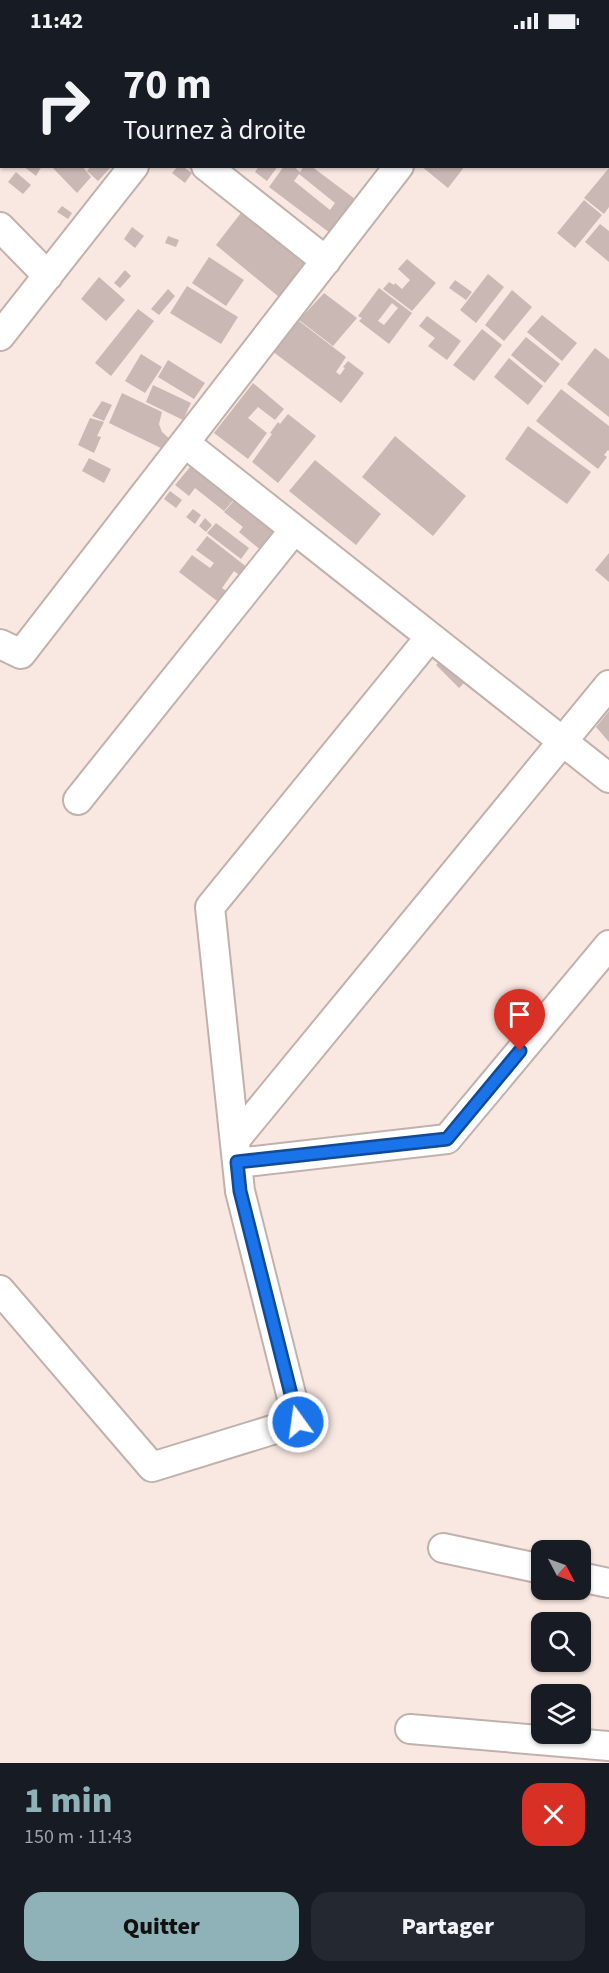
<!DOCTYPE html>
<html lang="fr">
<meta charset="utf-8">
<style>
body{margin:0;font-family:"Source Sans 3",sans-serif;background:#242831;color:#f1f3f6;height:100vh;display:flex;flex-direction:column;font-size:22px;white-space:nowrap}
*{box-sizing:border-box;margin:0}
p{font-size:20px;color:#9ea1a6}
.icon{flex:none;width:33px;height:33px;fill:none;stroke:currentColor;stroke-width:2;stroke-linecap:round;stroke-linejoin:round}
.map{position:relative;height:1721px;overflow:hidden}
.panel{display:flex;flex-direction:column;background:#171b24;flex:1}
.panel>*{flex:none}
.guide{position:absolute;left:0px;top:0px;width:609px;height:126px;box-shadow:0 2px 4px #0004;background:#171b24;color:#f1f3f6;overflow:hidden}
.needle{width:39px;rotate:131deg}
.buttons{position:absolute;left:531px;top:1498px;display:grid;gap:12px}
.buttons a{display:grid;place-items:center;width:60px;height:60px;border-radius:12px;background:#171b24;box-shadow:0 2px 4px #0004;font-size:30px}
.pin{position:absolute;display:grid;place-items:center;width:51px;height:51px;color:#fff;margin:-62px -26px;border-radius:50% 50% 50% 0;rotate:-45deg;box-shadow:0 0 6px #0007}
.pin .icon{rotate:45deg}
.me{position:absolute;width:66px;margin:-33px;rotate:346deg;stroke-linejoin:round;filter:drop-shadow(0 0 4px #0008)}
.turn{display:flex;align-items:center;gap:21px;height:126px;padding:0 24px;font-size:27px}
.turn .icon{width:78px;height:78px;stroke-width:2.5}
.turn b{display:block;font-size:42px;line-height:51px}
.round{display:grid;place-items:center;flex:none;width:63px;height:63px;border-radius:18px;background:#242831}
.headline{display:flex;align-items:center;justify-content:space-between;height:102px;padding:0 24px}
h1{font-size:36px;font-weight:800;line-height:45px;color:#8eb2b8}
.cta{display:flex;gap:12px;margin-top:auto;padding:12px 24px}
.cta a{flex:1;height:69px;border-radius:18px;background:#8eb2b8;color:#111;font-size:24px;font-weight:800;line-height:69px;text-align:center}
.cta a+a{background:#242831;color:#f1f3f6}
.status{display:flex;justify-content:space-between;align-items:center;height:42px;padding:0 30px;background:#171b24;direction:ltr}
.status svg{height:16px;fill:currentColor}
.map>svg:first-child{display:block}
.building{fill:#c9b8b3;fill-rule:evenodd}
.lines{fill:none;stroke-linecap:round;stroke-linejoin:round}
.minor-casing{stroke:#c1b1ac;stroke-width:32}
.minor{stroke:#fff;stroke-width:28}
.route-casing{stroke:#114b97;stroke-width:15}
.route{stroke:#1a73e8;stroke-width:10}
</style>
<div class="status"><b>11:42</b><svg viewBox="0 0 49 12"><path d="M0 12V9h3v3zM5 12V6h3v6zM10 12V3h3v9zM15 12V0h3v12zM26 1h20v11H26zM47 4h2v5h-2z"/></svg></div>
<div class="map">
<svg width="609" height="1721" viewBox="0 0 609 1721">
<rect width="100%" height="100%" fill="#f9e8e2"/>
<path class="building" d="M23 124H42L36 134Z
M51 124H82L91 135 77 151Z
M91 124H112L98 139 87 129Z
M178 124H182L192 131 185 141 172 131Z
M259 124H278L267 139 255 130Z
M284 124H293L300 130 304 124H311L359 160 334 194 269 145ZM299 132 335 161 330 168 294 139Z
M421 124H465L448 146Z
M609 126V165L604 172 584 156Z
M16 130 31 143 23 152 8 140Z
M584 158 602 173 575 206 557 191Z
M62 164 72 171 68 177 57 170Z
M244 167 308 219 279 255 216 203Z
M600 182 609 189V220L585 200Z
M132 185 144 194 135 206 124 197Z
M168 194 179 198 176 205 165 201Z
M209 215 244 238 226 264 192 241Z
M407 217 436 241 412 269 383 247 389 240 394 243 395 241 402 247 410 238 398 227Z
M125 228 131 234 120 246 114 241Z
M488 232 504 245 476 281 460 268Z
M99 235 125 258 106 279 81 257Z
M455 238 472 250 466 258 449 246Z
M187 244 238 275 221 302 170 271Z
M379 246 412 271 389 302 359 279 362 276 358 274ZM392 261 398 266 384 283 378 279Z
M168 247 175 254 159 273 151 267Z
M512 248 532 265 504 299 485 283Z
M324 251 357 276 333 304 299 278Z
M138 267 154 279 111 334 95 321Z
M542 273 577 301 562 319 527 290Z
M427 274 461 299 447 318 428 304 435 296 419 284Z
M299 279 346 315 336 330 340 333 345 326 343 325 348 319 364 331 341 361 272 309Z
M482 287 502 303 474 339 453 323Z
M526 295 560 322 545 341 511 313Z
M595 306 609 317V375L567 342Z
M141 312 162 325 145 351 125 339Z
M509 316 543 344 528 363 494 335Z
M168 318 205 341 194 357 158 335Z
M253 341 284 367 275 378 258 365 248 376 267 391 248 417 214 391Z
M153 343 191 361 183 378 146 360Z
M561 347 609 384V409L608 408 604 413 607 415 598 427 536 379Z
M122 351 162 370 159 382 162 390 171 398 163 407 109 381Z
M102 359 112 363 104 379 92 374Z
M288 372 316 394 278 441 252 420 272 392 270 391 278 380 280 382Z
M90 376 104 380 97 394 101 395 94 411 78 403Z
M528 384 591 430 567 462 505 417Z
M395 394 466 454 433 494 362 435Z
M89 416 111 427 104 441 82 429Z
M315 418 381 472 356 503 289 449Z
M195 419 237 454 224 469 195 446 189 454 175 443Z
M170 449 182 458 176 466 164 457Z
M238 454 281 488 263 510 239 490 243 485 224 470Z
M193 467 201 473 195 482 186 475Z
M205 476 212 483 206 490 199 484Z
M216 481 249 506 241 517 207 491Z
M207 494 248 526 242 535 234 529 222 546 229 551 221 562 179 530 192 513 210 526 214 521 196 508Z
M609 511V540L595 528Z
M444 614 468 637 459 646 436 623Z
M609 669V700L596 685Z"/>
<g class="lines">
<defs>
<path id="minor" d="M101 0 102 2
M231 2 232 0
M495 2 496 0
M206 124 326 219
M0 185 48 234
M0 294 134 124
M185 401 609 736
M0 602 21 612 399 124
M78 758 294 488
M235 1098 609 643
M237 1121 447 1097 609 903
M0 1248 152 1425 298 1380 240 1149 210 865 430 595
M443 1506 542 1527
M580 1535 609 1541
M410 1687 609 1704"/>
</defs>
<use href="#minor" class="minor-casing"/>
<use href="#minor" class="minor"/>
</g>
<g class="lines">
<defs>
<path id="route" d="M298 1380 240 1149 237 1120 447 1097 520 1009"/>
</defs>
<use href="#route" class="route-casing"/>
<use href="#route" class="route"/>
</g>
</svg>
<div class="buttons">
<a><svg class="needle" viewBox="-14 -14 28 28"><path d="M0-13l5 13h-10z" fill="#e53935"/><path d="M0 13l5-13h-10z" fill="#9ea1a6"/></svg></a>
<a><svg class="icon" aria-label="search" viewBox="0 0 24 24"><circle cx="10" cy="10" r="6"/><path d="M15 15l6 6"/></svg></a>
<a><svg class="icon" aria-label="layers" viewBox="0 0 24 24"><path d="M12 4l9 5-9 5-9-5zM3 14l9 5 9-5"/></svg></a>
</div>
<div class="pin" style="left:520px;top:1009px;background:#d93025"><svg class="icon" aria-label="arrive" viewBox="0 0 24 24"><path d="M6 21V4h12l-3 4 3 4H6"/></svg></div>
<svg class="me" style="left:298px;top:1380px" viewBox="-20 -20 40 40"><circle r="17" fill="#1a73e8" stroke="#fff" stroke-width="3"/><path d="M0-11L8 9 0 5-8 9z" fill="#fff"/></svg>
<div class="guide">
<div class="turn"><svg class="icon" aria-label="right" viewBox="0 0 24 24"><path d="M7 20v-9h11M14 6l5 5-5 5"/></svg><div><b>70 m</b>Tournez à droite</div></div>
</div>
</div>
<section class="panel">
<div class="headline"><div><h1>1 min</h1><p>150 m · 11:43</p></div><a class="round" style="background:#d93025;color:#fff"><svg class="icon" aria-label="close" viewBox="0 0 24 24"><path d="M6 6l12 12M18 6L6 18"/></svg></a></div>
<div class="cta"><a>Quitter</a><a>Partager</a></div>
</section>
